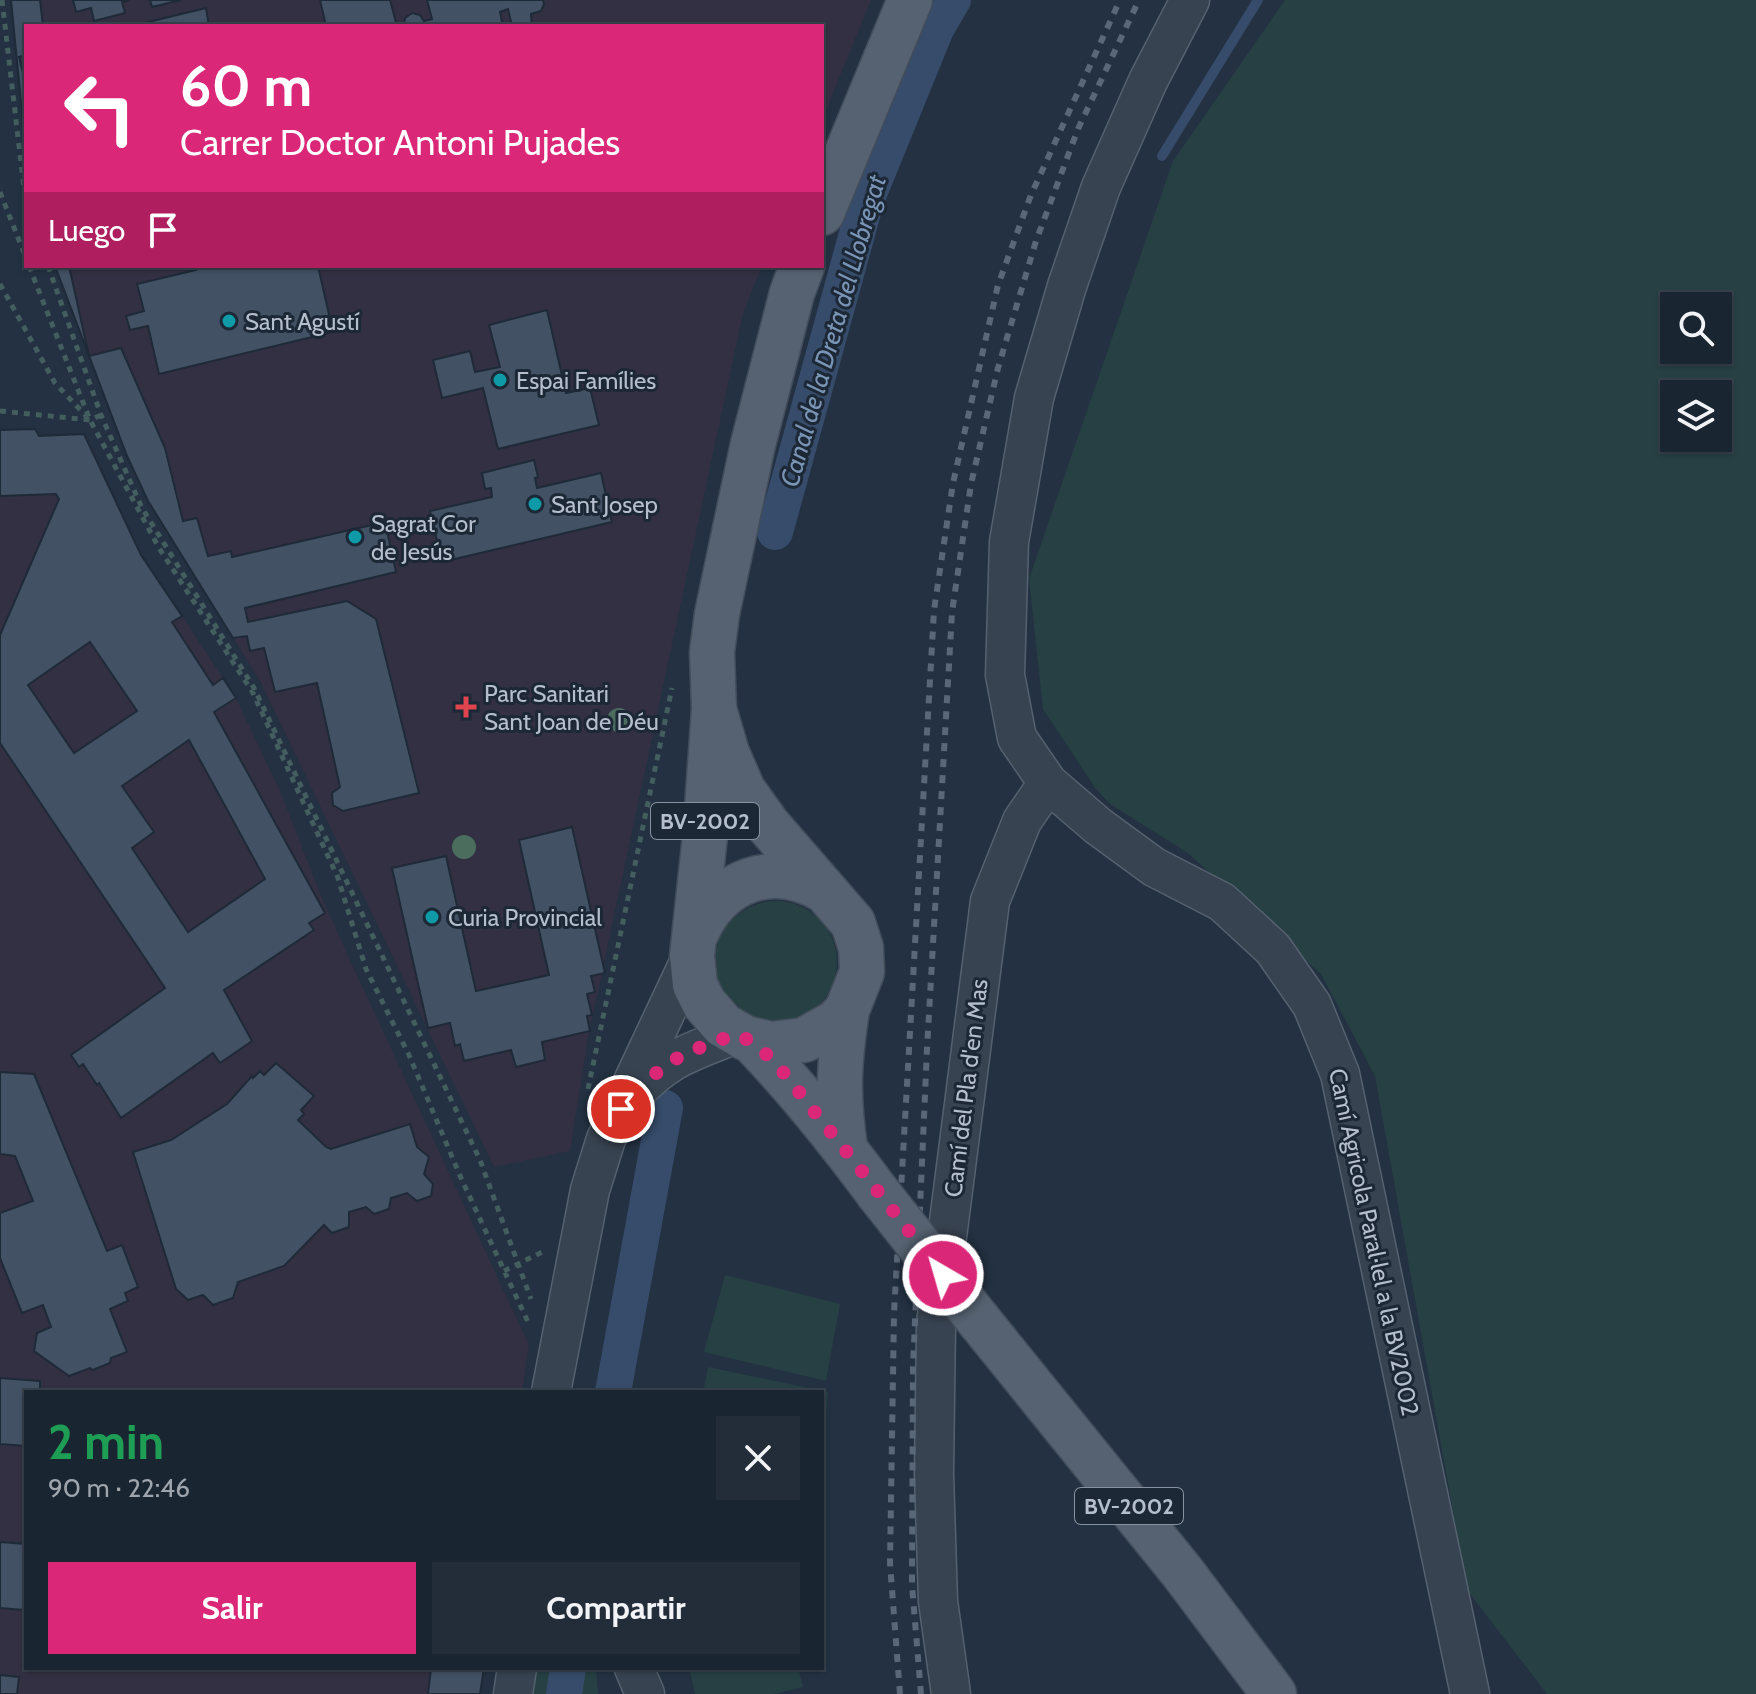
<!DOCTYPE html>
<html lang="es">
<meta charset="utf-8">
<style>
body{margin:0;font-family:Cabin,sans-serif;background:#232d3a;color:#f1f3f6;height:100vh;display:flex;flex-direction:column;font-size:30px;white-space:nowrap}
*{box-sizing:border-box;margin:0}
p{font-size:26px;color:#9fa5ac}
.icon{flex:none;width:44px;height:44px;fill:none;stroke:currentColor;stroke-width:2;stroke-linecap:round;stroke-linejoin:round}
.map{position:relative;flex:1;overflow:hidden}
.panel{position:absolute;left:24px;top:1390px;width:800px;height:280px;display:flex;flex-direction:column;background:#1a2532;border-radius:0px;box-shadow:0 2px 6px #0004,0 0 0 2px #38424d}
.panel>*{flex:none}
.hud{position:absolute;left:24px;top:24px;width:800px;height:244px;border-radius:0px;box-shadow:0 2px 6px #0004,0 0 0 2px #38424d;background:#db2777;color:#fff;overflow:hidden}
.tools{position:absolute;left:1660px;top:292px;display:grid;gap:16px}
.tools a{display:grid;place-items:center;width:72px;height:72px;border-radius:0px;background:#1a2532;box-shadow:0 2px 6px #0004,0 0 0 2px #38424d;font-size:40px}
.pin{position:absolute;display:grid;place-items:center;width:68px;height:68px;color:#fff;margin:-34px;border:4px solid #fff;border-radius:50%;box-shadow:0 2px 8px #0007}
.me{position:absolute;width:88px;margin:-44px;rotate:322deg;stroke-linejoin:round;filter:drop-shadow(0 0 6px #0008)}
.turn{display:flex;align-items:center;gap:28px;height:168px;padding:0 24px;font-size:36px}
.turn .icon{width:104px;height:104px;stroke-width:2.5}
.turn b{display:block;font-size:56px;line-height:68px}
.then{display:flex;align-items:center;height:76px;padding:0 24px;background:#0003;gap:16px;font-size:30px}
.round{display:grid;place-items:center;flex:none;width:84px;height:84px;border-radius:0px;background:#232d3a}
.headline{display:flex;align-items:center;justify-content:space-between;height:136px;padding:0 24px}
h1{font-size:48px;font-weight:800;line-height:60px;color:#1e9e55}
.button{display:flex;gap:16px;margin-top:auto;padding:16px 24px}
.button a{flex:1;height:92px;border-radius:0px;background:#db2777;color:#fff;font-size:32px;font-weight:800;line-height:92px;text-align:center}
.button a+a{background:#232d3a;color:#f1f3f6}
.map>svg:first-child{display:block}
.medical{fill:#323042}
.green{fill:#264043;fill-rule:evenodd}
.lines{fill:none;stroke-linecap:round;stroke-linejoin:round}
.stream{stroke:#364c6a;stroke-width:10}
.canal{stroke:#364c6a;stroke-width:36}
.building{fill:#425164;stroke:#1f2a38;stroke-width:2;fill-rule:evenodd}
.street-casing{stroke:#56616f;stroke-width:41}
.primary-casing{stroke:#424c5a;stroke-width:47}
.path{stroke:#445d5f;stroke-width:5;stroke-dasharray:6 6;stroke-linecap:butt}
.street{stroke:#384351;stroke-width:38}
.primary{stroke:#566271;stroke-width:44}
.rail{stroke:#5a6779;stroke-width:6;stroke-dasharray:8 8;stroke-linecap:butt}
.primary-bridge-casing{stroke:#424c5a;stroke-width:47;stroke-linecap:butt}
.primary-bridge{stroke:#566271;stroke-width:44}
.tree{fill:#4a6d5e}
.route{stroke:#db2777;stroke-width:14;stroke-dasharray:0 25.2}
.culture-dot{fill:#0f9aa8;stroke:#1d2836;stroke-width:3}
.health-dot{fill:#e0444e;stroke:#1d2836;stroke-width:3}
.labels{text-anchor:middle;dominant-baseline:central;stroke-width:6;stroke-linejoin:round;paint-order:stroke}
.shield{fill:#1d2836;stroke:#87919f;stroke-width:2}
.shield-label{font-size:22px;font-weight:bold;fill:#b5becc}
.poi-label{font-size:24px;fill:#b5becc;stroke:#1d2836;text-anchor:start}
.street-label{font-size:24px;fill:#b5becc;stroke:#1d2836}
.water-label{font-size:26px;font-style:italic;fill:#7a94b5;stroke:#1d2836}
</style>
<div class="map">
<svg width="1756" height="1694" viewBox="0 0 1756 1694">
<rect width="100%" height="100%" fill="#233142"/>
<path class="medical" d="M11 0H871L822 120V26H26V154Z
M55 266H762L743 313 603 967 605 973 602 974 589 1032 570 1151 494 1167 260 681 148 501 127 456Z
M35 429 40 436 85 433 142 555 236 698 280 791 322 898 356 973 529 1345 522 1392H26V1668H484L480 1694H0V430Z"/>
<path class="green" d="M1285 0H1756V1694H1547L1467 1590 1375 1076 1321 974 1188 853 1110 804 1096 789 1043 709 1029 579 1173 161ZM1674 306H1718V350H1674ZM1674 394H1718V438H1674Z
M715 962a61 61 0 1 1 122 0a61 61 0 1 1-122 0Z
M725 1275 840 1304 826 1381 704 1352Z
M708 1367 828 1392 822 1466V1392H703Z
M536 1668H596L598 1694H532Z
M689 1668H798L803 1687 774 1694H695Z"/>
<g class="lines">
<path class="stream" d="M1162 156 1258 0"/>
<path class="canal" d="M775 532 866 201 936 29 953 0
M613 1392 665 1108
M564 1694 568 1668"/>
</g>
<path class="building" d="M11 0H40L43 26H26V55L19 57 26 85V154Z
M73 0H129L122 2 125 13 94 21 91 8 76 12Z
M150 0H181L152 7Z
M320 0H390L397 26H326Z
M427 0H543L544 4 541 11 531 14 532 26H512L508 9 500 12 503 26H398L404 24 405 18 412 13 420 15 424 21 432 19Z
M206 8 209 26 140 24Z
M55 266H69L89 356 121 348 165 448 183 521 197 518 208 556 231 551 232 557 385 522 396 572 245 608 248 622 347 601 376 619 419 793 343 811 333 805 332 793 340 787 317 683 275 692 264 648 250 651 247 636 233 638 148 501 127 456Z
M195 266H318L333 332 159 374 148 326 130 330 126 316 144 311 137 284 196 270Z
M547 310 566 393 590 388 599 425 498 449 483 388 442 398 433 360 470 351 475 372 500 367 489 325Z
M35 429 39 436 84 434 141 555 182 616 172 622 213 685 223 678 236 698 214 712 325 913 309 923 314 930 224 990 252 1041 220 1063 213 1053 121 1118 99 1083 97 1085 83 1064 79 1067 71 1055 165 988 0 743V635L59 499 56 494 0 496V430ZM90 642 137 711 74 753 28 685ZM189 740 265 879 188 932 132 848 154 832 122 786Z
M534 460 538 477 535 478 537 488 601 473 612 522 442 562 430 511 492 497 491 488 485 489 482 473Z
M572 827 605 973 591 976 595 992 587 994 592 1015 587 1016 590 1031 542 1042 545 1060 516 1067 511 1050 464 1061 460 1044 455 1046 450 1023 428 1028 392 868 446 856 476 991 549 975 519 840Z
M276 1063 314 1096 301 1110 304 1114 298 1120 326 1147 331 1149 410 1124 417 1147 429 1157 424 1174 433 1184 431 1196 417 1201 407 1193 391 1198 389 1209 374 1214 366 1207 349 1212V1227L332 1233 324 1225 284 1266 238 1282 233 1298 213 1305 203 1295 188 1300 176 1289 133 1152 171 1140 227 1104 252 1076 253 1078 260 1071 264 1075Z
M0 1072 34 1074 107 1251 122 1245 138 1287 125 1293 128 1301 110 1309 127 1352 111 1358 110 1363 93 1370 90 1368 69 1376 34 1351 37 1333 51 1327 43 1305 22 1313 0 1258V1213L33 1201 15 1156 0 1154Z
M0 1378 40 1381V1392H26V1446L0 1444Z
M0 1542 26 1544 24 1610 0 1608Z
M428 1668H484L480 1694H428L431 1669Z
M0 1675 19 1677 17 1694H0Z"/>
<g class="lines">
<defs>
<path id="street" d="M1190 0 1148 81 1101 187 1067 286 1034 398 1009 542 1005 675 1017 738 1048 783 1098 826 1154 867 1222 902 1273 949 1312 1005 1340 1074 1470 1694
M633 1095C668 1057 691 1052 736 1034
M551 1392 590 1190 606 1139 692 956
M634 1668 645 1694
M513 1694 517 1668
M951 1694 938 1601 934 1473 936 1323 990 901 1022 821 1048 783"/>
<path id="primary" d="M822 213 910 0
M714 709 727 753 743 790 768 825 853 923 861 948 862 972 847 1010 836 1022 804 1040 771 1044 745 1038 723 1025 704 1003 695 985 692 956 705 836 714 709 712 652 717 614 753 444 792 293 802 266
M696 934C720 879 773 860 825 891
M751 1040C797 1088 838 1139 878 1193
M845 1147C837 1094 839 1062 847 1010
M980 1322 1183 1573 1274 1694"/>
</defs>
<use href="#street" class="street-casing"/>
<use href="#primary" class="primary-casing"/>
<path class="path" d="M2 0 26 206
M0 192 26 258
M29 266 90 420 159 548 253 693 338 878 366 969 409 1055 461 1178 528 1322
M48 266 101 415 142 508 254 688 480 1160 531 1299
M0 284 55 383 86 416
M0 411 90 420 101 415
M588 1089 672 688
M504 1271 542 1252"/>
<use href="#street" class="street"/>
<use href="#primary" class="primary"/>
<path class="rail" d="M900 1694 890 1563 894 1313 934 610 953 483 998 285 1031 195 1120 0
M921 1694 912 1585 913 1367 927 1049 952 612 971 484 998 368 1036 241 1078 129 1139 0"/>
<defs>
<path id="primary-bridge" d="M878 1193 980 1322"/>
</defs>
<use href="#primary-bridge" class="primary-bridge-casing"/>
<use href="#primary-bridge" class="primary-bridge"/>
</g>
<g class="tree">
<circle cx="619" cy="720" r="12"/>
<circle cx="464" cy="847" r="12"/>
</g>
<g class="lines">
<path class="route" d="M621 1109 655 1074 683 1054 736 1034C770 1048 794 1087 817 1115 860 1168 902 1222 943 1275"/>
</g>
<g class="culture-dot">
<circle cx="229" cy="321" r="8"/>
<circle cx="500" cy="380" r="8"/>
<circle cx="535" cy="504" r="8"/>
<circle cx="355" cy="537" r="8"/>
<circle cx="432" cy="917" r="8"/>
</g>
<path class="health-dot" d="M462 695h8v8h8v8h-8v8h-8v-8h-8v-8h8z"/>
<g class="labels">
<g class="shield">
<rect x="651" y="803" width="108" height="36" rx="6"/>
<rect x="1075" y="1488" width="108" height="36" rx="6"/>
</g>
<g class="shield-label">
<text x="705" y="821">BV-2002</text>
<text x="1129" y="1506">BV-2002</text>
</g>
<g class="poi-label">
<text x="245" y="321">Sant Agustí</text>
<text x="516" y="380">Espai Famílies</text>
<text x="551" y="504">Sant Josep</text>
<text x="371" y="523">Sagrat Cor<tspan x="371" dy="28">de Jesús</tspan></text>
<text x="484" y="693">Parc Sanitari<tspan x="484" dy="28">Sant Joan de Déu</tspan></text>
<text x="448" y="917">Curia Provincial</text>
</g>
<g class="street-label">
<text transform="translate(966 1088) rotate(-83)">Camí del Pla d'en Mas</text>
<text transform="translate(1374 1242) rotate(78)">Camí Agricola Paral·lel a la BV2002</text>
</g>
<g class="water-label">
<text transform="translate(833 331) rotate(-74)">Canal de la Dreta del Llobregat</text>
</g>
</g>
</svg>
<div class="tools">
<a><svg class="icon" aria-label="search" viewBox="0 0 24 24"><circle cx="10" cy="10" r="6"/><path d="M15 15l6 6"/></svg></a>
<a><svg class="icon" aria-label="layers" viewBox="0 0 24 24"><path d="M12 4l9 5-9 5-9-5zM3 14l9 5 9-5"/></svg></a>
</div>
<div class="pin" style="left:621px;top:1109px;background:#d93025"><svg class="icon" aria-label="arrive" viewBox="0 0 24 24"><path d="M6 21V4h12l-3 4 3 4H6"/></svg></div>
<svg class="me" style="left:943px;top:1275px" viewBox="-20 -20 40 40"><circle r="17" fill="#db2777" stroke="#fff" stroke-width="3"/><path d="M0-11L8 9 0 5-8 9z" fill="#fff"/></svg>
<div class="hud">
<div class="turn"><svg class="icon" aria-label="left" viewBox="0 0 24 24"><path d="M17 20v-9H6M10 6l-5 5 5 5"/></svg><div><b>60 m</b>Carrer Doctor Antoni Pujades</div></div>
<div class="then">Luego<svg class="icon" aria-label="arrive" viewBox="0 0 24 24"><path d="M6 21V4h12l-3 4 3 4H6"/></svg></div>
</div>
<section class="panel">
<div class="headline"><div><h1>2 min</h1><p>90 m · 22:46</p></div><a class="round"><svg class="icon" aria-label="close" viewBox="0 0 24 24"><path d="M6 6l12 12M18 6L6 18"/></svg></a></div>
<div class="button"><a>Salir</a><a>Compartir</a></div>
</section>
</div>
